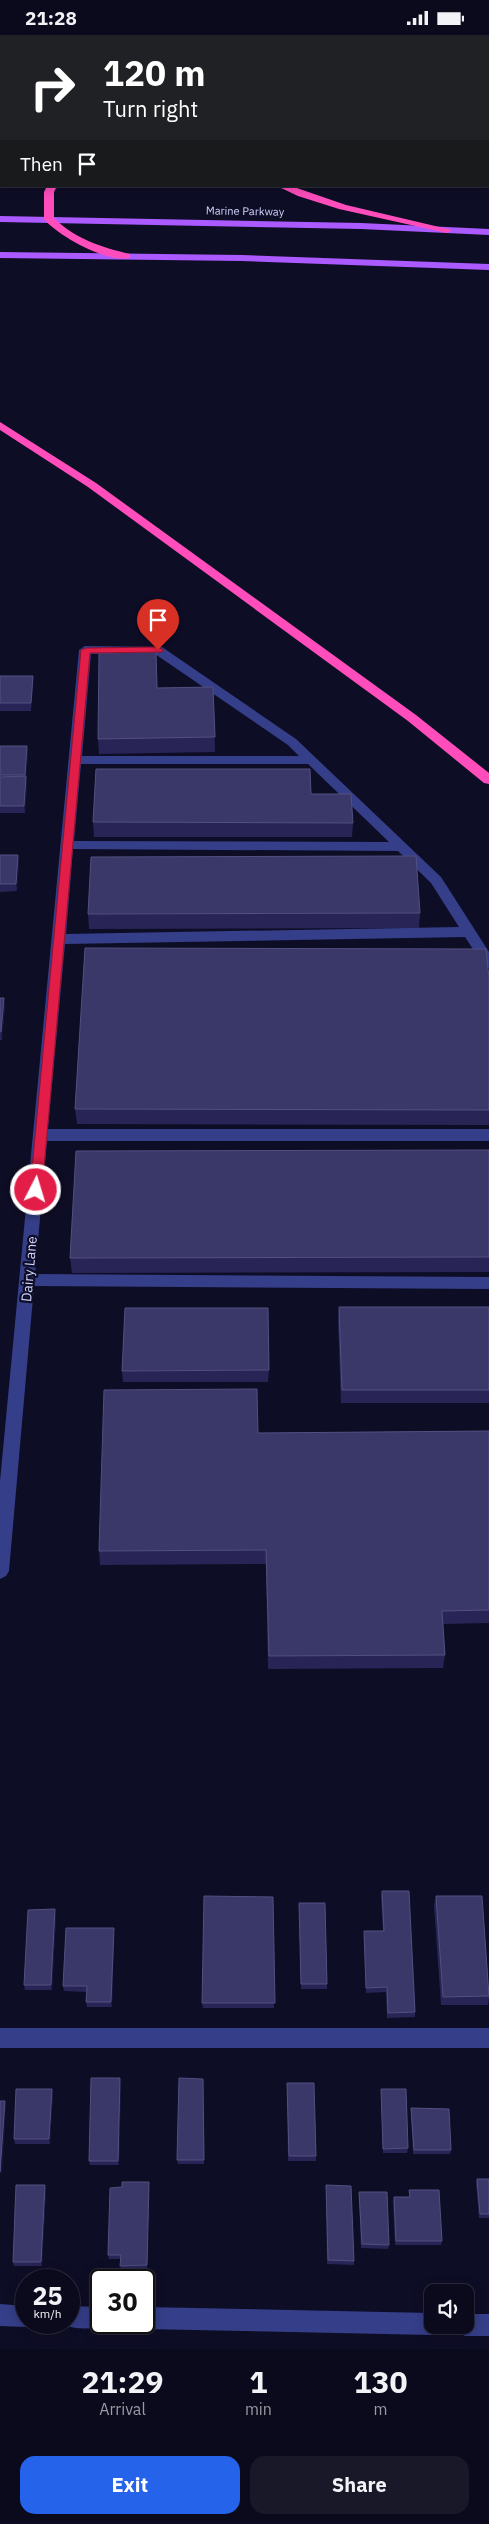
<!DOCTYPE html>
<style>
body{margin:0;font-family:"IBM Plex Sans",sans-serif;background:#181829;color:#f1f3f6;height:100vh;display:flex;flex-direction:column;font-size:19px;white-space:nowrap}
*{box-sizing:border-box;margin:0}
p{font-size:16px;color:#999aa3}
.icon{flex:none;width:28px;height:28px;fill:none;stroke:currentColor;stroke-width:2;stroke-linecap:round;stroke-linejoin:round}
.map{position:relative;height:2314px;overflow:hidden}
.details{display:flex;flex-direction:column;background:#0a0a1c;flex:1}
.details>*{flex:none}
.banner{position:absolute;left:0px;top:0px;width:490px;height:152px;box-shadow:0 2px 12px #0003,0 0 0 1px #2a2b3b;background:#202124;color:#fff;overflow:hidden}
.fabs{position:absolute;left:424px;top:2249px;display:grid;gap:10px}
.fabs a{display:grid;place-items:center;width:50px;height:50px;border-radius:10px;background:#0a0a1c;box-shadow:0 2px 12px #0003,0 0 0 1px #2a2b3b;font-size:25px}
.speed{position:absolute;left:15px;top:2234px;display:flex;gap:10px;font-size:25px;font-weight:700;text-align:center}
.speed>*{display:grid;place-content:center;width:65px;height:65px;border-radius:50%;background:#0a0a1c;box-shadow:0 2px 12px #0003,0 0 0 1px #2a2b3b;line-height:1}
.speed small{font-size:12px;font-weight:400}
.speed .limit{border:2px solid #111;border-radius:8px;background:#fff;color:#111}
.pin{position:absolute;display:grid;place-items:center;width:42px;height:42px;color:#fff;margin:-51px -21px;border-radius:50% 50% 50% 0;rotate:-45deg;box-shadow:0 0 5px #0007}
.pin .icon{rotate:45deg}
.me{position:absolute;width:55px;margin:-28px;rotate:5deg;stroke-linejoin:round;filter:drop-shadow(0 0 4px #0008)}
.turn{display:flex;align-items:center;gap:18px;height:105px;padding:0 20px;font-size:22px}
.turn .icon{width:65px;height:65px;stroke-width:2.5}
.turn b{display:block;font-size:35px;line-height:42px}
.then{display:flex;align-items:center;height:48px;padding:0 20px;background:#0003;gap:10px;font-size:19px}
.eta{display:flex;justify-content:space-evenly;align-items:center;height:85px;text-align:center}
.eta b{font-size:30px;font-weight:800;line-height:35px}
.button{display:flex;gap:10px;margin-top:auto;padding:10px 20px}
.button a{flex:1;height:58px;border-radius:15px;background:#2563eb;color:#fff;font-size:20px;font-weight:800;line-height:58px;text-align:center}
.button a+a{background:#181829;color:#f1f3f6}
.status{display:flex;justify-content:space-between;align-items:center;height:35px;padding:0 25px;background:#0a0a1c;direction:ltr}
.status svg{height:14px;fill:currentColor}
.map>svg:first-child{display:block}
.lines{fill:none;stroke-linecap:round;stroke-linejoin:round}
.stream{fill:#092a4a;fill-rule:evenodd}
.path{stroke:#27bfa0;stroke-width:2;stroke-dasharray:2 2.5;stroke-linecap:butt}
.minor{fill:#353e88;fill-rule:evenodd}
.major{fill:#aa5aff;fill-rule:evenodd}
.highway{fill:#ff4ebc;fill-rule:evenodd}
.wall{fill:#282556}
.shaded-wall{fill:#16143b}
.building{fill:#3a3868;stroke:#525080}
.route{fill:#e11d48;stroke:#92132f}
.labels{text-anchor:middle;dominant-baseline:central;stroke-width:4.5;stroke-linejoin:round;paint-order:stroke}
.far-street-label{font-size:11px;fill:#d3d4ff;stroke:#0e0d26}
.street-label{font-size:14px;fill:#d3d4ff;stroke:#0e0d26}
</style>
<div class="status"><b>21:28</b><svg viewBox="0 0 49 12"><path d="M0 12V9h3v3zM5 12V6h3v6zM10 12V3h3v9zM15 12V0h3v12zM26 1h20v11H26zM47 4h2v5h-2z"/></svg></div>
<div class="map">
<svg width="489" height="2314" viewBox="0 0 489 2314">
<rect width="100%" height="100%" fill="#0e0d26"/>
<g class="lines">
<path class="stream" d="M1 43V49L0 50V44Z"/>
<path class="path" d="M132 1 135 0"/>
<path class="minor" d="M85 611 162 612 296 704 441 842 489 917V933L484 931 465 902 65 909 48 1094H489V1106H47L35 1239 489 1242V1254L34 1251 9 1536 6 1541 0 1544V1446L79 615ZM91 619H155L288 710 299 721H82ZM81 729H308L389 807 74 806ZM73 814 398 816 431 848 459 892 66 899Z
M0 1993H489V2013H0Z
M0 2269 26 2271V2288H33L26 2292 0 2291Z
M69 2271 101 2272V2288H109L108 2289C95 2295 75 2295 62 2289L61 2288H69Z
M144 2272 432 2278V2290H442L439 2296 432 2300 144 2294 135 2288H144Z
M465 2279H489V2301H465L458 2297 454 2290H465Z"/>
<path class="major" d="M0 181 361 188 489 194V200L361 194 0 187Z
M0 217 242 220 489 229V235L242 226 0 223Z"/>
<path class="highway" d="M47 151H57L54 157V183C75 204 101 212 130 219V223C107 228 58 201 44 184V157Z
M277 151H291L346 170 452 195 447 198 339 174 298 161Z
M0 387 96 448 416 680 489 738V749L484 748 408 686 88 452 0 395Z"/>
</g>
<path class="wall" d="M0 0H33V1H1V3H0Z
M0 641H33V649L31 676H0Z
M213 652 215 717 99 719 98 704 157 653Z
M0 711H27L28 718 26 741 27 749 25 778H0Z
M311 759 353 788 352 802H94L93 787Z
M0 820H18L19 827 17 856 0 857Z
M420 878 419 893 89 894 88 879Z
M489 943V1090L77 1089 75 1074Z
M0 963 5 970 2 1005H0Z
M489 1115V1237L72 1238 70 1223Z
M339 1272H489V1368H341L338 1286Z
M269 1335 268 1347H123L122 1336Z
M489 1396V1588L443 1589 445 1620 443 1633 268 1634 266 1529 100 1530 99 1516 258 1398Z
M382 1856 415 1977V1982L387 1983 386 1957 366 1958 364 1901V1896H383L381 1861Z
M436 1861 489 1952V1964L488 1970H441L434 1870Z
M273 1862 274 1973H203L202 1968Z
M299 1868 327 1949V1954H301Z
M56 1880 52 1955H25L24 1950Z
M114 1899 112 1972H87L86 1967 87 1957 64 1956 63 1951Z
M203 2044 204 2129H178L177 2125Z
M121 2048 119 2130H90L89 2126Z
M287 2052 316 2121V2126H288Z
M381 2054 408 2113 407 2118H383L381 2059Z
M53 2058 50 2109H15L14 2104Z
M411 2073 451 2115 450 2119H413L411 2078Z
M477 2144H489V2183H479L476 2148Z
M326 2150 354 2226V2230L327 2229Z
M149 2151 147 2234H121L120 2224H109L108 2220 122 2152Z
M46 2154 42 2231H14L13 2227Z
M409 2155 442 2206 441 2210H395L393 2166 394 2162H409Z
M359 2157 389 2210 388 2214 361 2213 359 2161Z"/>
<path class="shaded-wall" d="M33 641V649L31 676V668Z
M27 711 28 718 26 747 25 740Z
M26 741 27 749 25 778 24 771Z
M18 820 19 827 17 856 16 849Z
M4 963 5 970 2 1005 1 997Z
M55 1874 56 1880 52 1955 51 1950Z
M114 1893V1899L112 1972 111 1967Z
M120 2043 121 2048 119 2130 118 2126Z
M52 2054 53 2058 50 2109 49 2104Z
M5 2066 6 2071 2 2141 0 2137Z
M45 2150 46 2154 42 2231 41 2227Z"/>
<path class="building" d="M156 617 157 653 213 652 215 702 98 704 99 618Z
M0 641H33L31 668H0Z
M0 711H27L25 740H0Z
M96 734H310L311 759H351L353 788 93 787Z
M26 741 24 771H0V742Z
M0 820H18L16 849H0Z
M416 821 420 878 88 879 91 822Z
M85 913 486 914 489 943V1075L75 1074Z
M0 963H4L1 997H0Z
M489 1115V1222L70 1223 76 1116Z
M339 1272H489V1355H342Z
M125 1273H268L269 1335 122 1336Z
M257 1354 258 1398 489 1396V1575L442 1576 445 1620 269 1621 266 1515 99 1516 104 1355Z
M382 1856H409L415 1977 388 1978 387 1952 366 1953 364 1896H384Z
M204 1861 273 1862 275 1968H202Z
M436 1861H482L489 1961 443 1962Z
M299 1868H325L327 1949H301Z
M55 1874 51 1950H24L28 1875Z
M66 1893H114L111 1967H86L87 1951H63Z
M91 2043H120L118 2126H89Z
M179 2043 203 2044 204 2125H177Z
M287 2048H314L316 2121H289Z
M16 2054H52L49 2104H14Z
M381 2054H406L408 2113 383 2114Z
M0 2066H5L0 2137Z
M411 2073 449 2074 451 2115H414Z
M477 2144H489V2179H480Z
M122 2147H149L147 2230 120 2231 121 2220H108L110 2153 122 2152Z
M16 2150H45L41 2227H13Z
M326 2150 351 2151 354 2226 328 2225Z
M409 2155H439L442 2206H396L394 2162H410Z
M359 2157H387L389 2210 362 2209Z"/>
<path class="route" d="M158 612 163 615 162 617 90 618 42 1155 36 1159 30 1155 81 615 86 613Z"/>
<g class="labels">
<g class="far-street-label">
<text transform="translate(245 176) rotate(1)">Marine Parkway</text>
</g>
<g class="street-label">
<text transform="translate(29 1234) rotate(-85)">Dairy Lane</text>
</g>
</g>
</svg>
<div class="fabs">
<a><svg class="icon" aria-label="sound" viewBox="0 0 24 24"><path d="M4 9h4l5-4v14l-5-4H4zM17 9q2 3 0 6"/></svg></a>
</div>
<div class="speed"><div>25<small>km/h</small></div><div class="limit">30</div></div>
<div class="pin" style="left:158px;top:615px;background:#d93025"><svg class="icon" aria-label="arrive" viewBox="0 0 24 24"><path d="M6 21V4h12l-3 4 3 4H6"/></svg></div>
<svg class="me" style="left:36px;top:1155px" viewBox="-20 -20 40 40"><circle r="17" fill="#e11d48" stroke="#fff" stroke-width="3"/><path d="M0-11L8 9 0 5-8 9z" fill="#fff"/></svg>
<div class="banner">
<div class="turn"><svg class="icon" aria-label="right" viewBox="0 0 24 24"><path d="M7 20v-9h11M14 6l5 5-5 5"/></svg><div><b>120 m</b>Turn right</div></div>
<div class="then">Then<svg class="icon" aria-label="arrive" viewBox="0 0 24 24"><path d="M6 21V4h12l-3 4 3 4H6"/></svg></div>
</div>
</div>
<section class="details">
<div class="eta">
<div><b>21:29</b><p>Arrival</p></div>
<div><b>1</b><p>min</p></div>
<div><b>130</b><p>m</p></div>
</div>
<div class="button"><a>Exit</a><a>Share</a></div>
</section>
